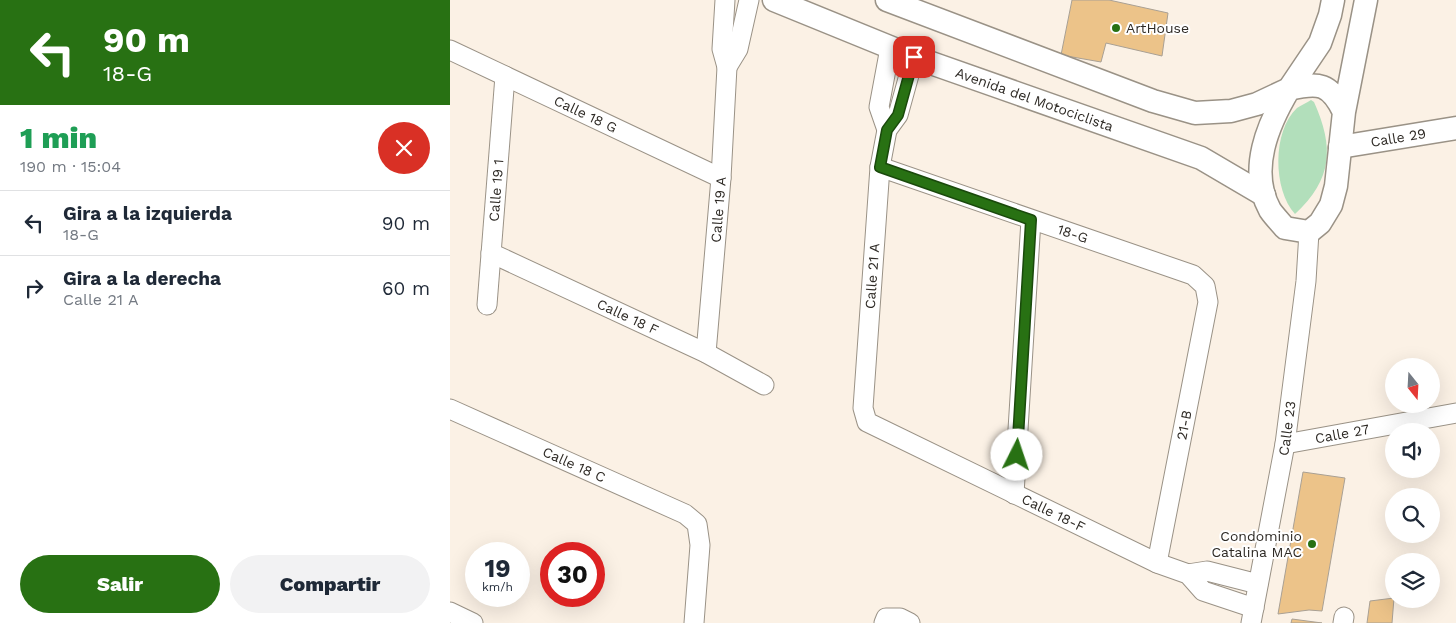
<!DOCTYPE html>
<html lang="es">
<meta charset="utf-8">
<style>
body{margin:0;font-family:"Work Sans",sans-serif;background:#f2f2f3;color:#1f2937;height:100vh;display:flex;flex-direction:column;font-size:19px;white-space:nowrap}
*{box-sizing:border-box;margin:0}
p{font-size:16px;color:#747a83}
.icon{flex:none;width:28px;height:28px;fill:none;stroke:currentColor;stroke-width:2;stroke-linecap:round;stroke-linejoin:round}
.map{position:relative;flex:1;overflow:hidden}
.sheet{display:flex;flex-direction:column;background:#fff;width:450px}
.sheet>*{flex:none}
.banner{background:#287113;color:#fff;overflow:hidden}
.needle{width:32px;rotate:162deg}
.fabs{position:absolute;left:935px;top:358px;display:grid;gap:10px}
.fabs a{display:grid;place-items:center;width:55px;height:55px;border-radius:50%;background:#fff;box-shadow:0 5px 20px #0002;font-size:25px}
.speed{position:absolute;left:15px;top:542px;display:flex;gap:10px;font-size:25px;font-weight:700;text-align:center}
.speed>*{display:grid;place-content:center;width:65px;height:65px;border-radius:50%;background:#fff;box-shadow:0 5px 20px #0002;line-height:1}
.speed small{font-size:12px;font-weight:400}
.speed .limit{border:8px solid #d22;background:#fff;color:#111}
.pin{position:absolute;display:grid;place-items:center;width:42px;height:42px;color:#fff;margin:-21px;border-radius:10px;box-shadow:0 2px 8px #0006}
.me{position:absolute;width:55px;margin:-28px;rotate:4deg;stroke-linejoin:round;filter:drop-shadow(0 0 4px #0008)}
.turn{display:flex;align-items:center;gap:18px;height:105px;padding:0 20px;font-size:22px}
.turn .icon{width:65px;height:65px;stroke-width:2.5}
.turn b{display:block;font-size:35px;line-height:42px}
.round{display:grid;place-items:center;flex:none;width:52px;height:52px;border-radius:26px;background:#f2f2f3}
.summary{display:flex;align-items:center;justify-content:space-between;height:85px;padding:0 20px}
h1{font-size:30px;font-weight:800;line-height:38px;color:#1e9e55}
.action{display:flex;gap:10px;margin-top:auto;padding:10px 20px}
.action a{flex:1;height:58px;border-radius:30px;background:#287113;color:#fff;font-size:20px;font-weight:800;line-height:58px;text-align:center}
.action a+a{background:#f2f2f3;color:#1f2937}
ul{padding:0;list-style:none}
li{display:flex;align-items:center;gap:15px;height:65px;padding:0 20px;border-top:1px solid #e0e1e3}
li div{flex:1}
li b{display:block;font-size:19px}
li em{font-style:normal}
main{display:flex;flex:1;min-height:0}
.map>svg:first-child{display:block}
.green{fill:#b2dfbb}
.building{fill:#ecc389;stroke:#a9a094}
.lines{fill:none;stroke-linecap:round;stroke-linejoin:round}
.minor-casing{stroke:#9a9286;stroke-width:21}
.tertiary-casing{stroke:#9a9286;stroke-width:25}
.minor{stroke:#fff;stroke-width:19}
.tertiary{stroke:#fff;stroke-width:22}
.route-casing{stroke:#1a490c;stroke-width:12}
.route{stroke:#287113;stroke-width:9}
.poi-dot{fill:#287113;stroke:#fff;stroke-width:2}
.labels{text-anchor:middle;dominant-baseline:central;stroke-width:4;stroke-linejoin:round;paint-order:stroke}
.poi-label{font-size:14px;fill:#2e2a25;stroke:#fff;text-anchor:start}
.street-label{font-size:14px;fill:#2e2a25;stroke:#fff}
</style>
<main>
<section class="sheet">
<div class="banner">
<div class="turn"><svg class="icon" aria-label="left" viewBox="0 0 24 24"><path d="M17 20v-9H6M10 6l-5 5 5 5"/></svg><div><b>90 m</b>18-G</div></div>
</div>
<div class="summary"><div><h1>1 min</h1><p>190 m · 15:04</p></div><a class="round" style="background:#d93025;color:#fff"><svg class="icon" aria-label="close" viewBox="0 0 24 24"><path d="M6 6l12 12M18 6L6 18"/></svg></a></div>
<ul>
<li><svg class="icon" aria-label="left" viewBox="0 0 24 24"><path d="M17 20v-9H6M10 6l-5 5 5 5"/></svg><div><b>Gira a la izquierda</b><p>18-G</p></div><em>90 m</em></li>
<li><svg class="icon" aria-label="right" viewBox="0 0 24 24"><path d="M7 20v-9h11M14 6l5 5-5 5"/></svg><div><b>Gira a la derecha</b><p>Calle 21 A</p></div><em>60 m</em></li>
</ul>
<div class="action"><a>Salir</a><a>Compartir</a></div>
</section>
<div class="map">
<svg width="1006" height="623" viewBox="0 0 1006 623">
<rect width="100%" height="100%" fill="#fbf1e5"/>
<path class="green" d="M861 100 864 102C884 147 883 179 845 214 823 190 822 131 847 108 851 105 857 103 861 100Z"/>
<path class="building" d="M622 0H659L718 13 712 56 656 43 651 62 611 55Z
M853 472 895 478 872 611 859 610 828 614Z
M944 598 942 623H917L920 601Z
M842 619 872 623H841Z"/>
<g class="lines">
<defs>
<g id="minor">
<path id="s1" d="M0 50 271 178"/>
<path id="s2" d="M464 57 448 115 437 130 430 167 413 408 417 422 707 563 738 574 753 591 804 608"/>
<path d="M277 67 288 49 299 0"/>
<path d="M437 130 429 107 440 48"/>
<path id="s3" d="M430 167 743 275 755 286 758 302 707 563"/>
<path id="s4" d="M41 253 256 353 314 385"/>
<path id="s5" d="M37 305 55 76"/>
<path id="s6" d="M256 353 271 178 277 67 272 49 275 0"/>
<path id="s7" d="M0 409 235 514 247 524 250 545 244 623"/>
<path id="s8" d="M835 444 1006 413"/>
<path d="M564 494 581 220"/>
<path d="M738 574 757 571 808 584"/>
<path d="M0 612 23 623"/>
<path d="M434 623 436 618H450L460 623"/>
<path id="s9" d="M801 623 835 444 856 281 859 232"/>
<path d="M893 623 894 617"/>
</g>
<g id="tertiary">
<path id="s10" d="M324 0 464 57 751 158 814 195"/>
<path d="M437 0 703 101 745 113 781 111 807 104 839 89 870 43 880 15 883 0"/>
<path d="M894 112C880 83 869 82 839 89 818 124 798 170 820 210 824 216 830 222 835 228L859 232 870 223 881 205 886 186 894 112 916 0"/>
<path id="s11" d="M890 147 1006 128"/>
</g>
</defs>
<use href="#minor" class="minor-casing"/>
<use href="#tertiary" class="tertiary-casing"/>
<use href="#minor" class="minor"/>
<use href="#tertiary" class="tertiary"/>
</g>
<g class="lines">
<defs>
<path id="route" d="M464 57 448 115 437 130 430 167 581 220 567 455"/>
</defs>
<use href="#route" class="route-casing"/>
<use href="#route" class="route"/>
</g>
<g class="poi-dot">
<circle cx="666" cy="28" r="5"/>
<circle cx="862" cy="544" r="5"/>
</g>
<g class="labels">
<g class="poi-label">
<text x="676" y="28">ArtHouse</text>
<text x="852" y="536" text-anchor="end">Condominio<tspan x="852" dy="16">Catalina MAC</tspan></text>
</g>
<g class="street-label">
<text stroke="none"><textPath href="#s10" startOffset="279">Avenida del Motociclista</textPath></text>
<text stroke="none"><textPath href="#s1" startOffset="150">Calle 18 G</textPath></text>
<text stroke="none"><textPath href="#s11" startOffset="59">Calle 29</textPath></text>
<text stroke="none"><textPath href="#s5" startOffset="115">Calle 19 1</textPath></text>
<text stroke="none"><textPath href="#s6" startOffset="144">Calle 19 A</textPath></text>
<text stroke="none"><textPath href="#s3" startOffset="204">18-G</textPath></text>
<text transform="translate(422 276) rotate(-86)">Calle 21 A</text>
<text stroke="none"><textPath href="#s4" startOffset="151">Calle 18 F</textPath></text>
<text transform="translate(734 425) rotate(-79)">21-B</text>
<text stroke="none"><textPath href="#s9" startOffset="198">Calle 23</textPath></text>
<text stroke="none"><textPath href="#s8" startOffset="58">Calle 27</textPath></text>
<text stroke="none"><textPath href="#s7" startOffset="136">Calle 18 C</textPath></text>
<text stroke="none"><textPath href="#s2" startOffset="580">Calle 18-F</textPath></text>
</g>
</g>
</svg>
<div class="fabs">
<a><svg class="needle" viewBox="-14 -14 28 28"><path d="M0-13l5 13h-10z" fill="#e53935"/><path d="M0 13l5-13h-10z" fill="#747a83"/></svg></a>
<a><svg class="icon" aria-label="sound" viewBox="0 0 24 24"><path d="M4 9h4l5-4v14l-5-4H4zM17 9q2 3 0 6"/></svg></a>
<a><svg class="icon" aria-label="search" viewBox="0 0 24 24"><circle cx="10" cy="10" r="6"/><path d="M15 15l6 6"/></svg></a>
<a><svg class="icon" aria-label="layers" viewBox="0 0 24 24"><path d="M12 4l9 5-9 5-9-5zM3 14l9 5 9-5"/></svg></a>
</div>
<div class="speed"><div>19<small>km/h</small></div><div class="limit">30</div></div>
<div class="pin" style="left:464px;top:57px;background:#d93025"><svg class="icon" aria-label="arrive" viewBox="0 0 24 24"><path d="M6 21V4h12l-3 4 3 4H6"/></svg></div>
<svg class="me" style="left:567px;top:455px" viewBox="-20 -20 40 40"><circle r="19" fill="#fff"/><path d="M0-13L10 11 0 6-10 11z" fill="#287113"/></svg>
</div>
</main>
